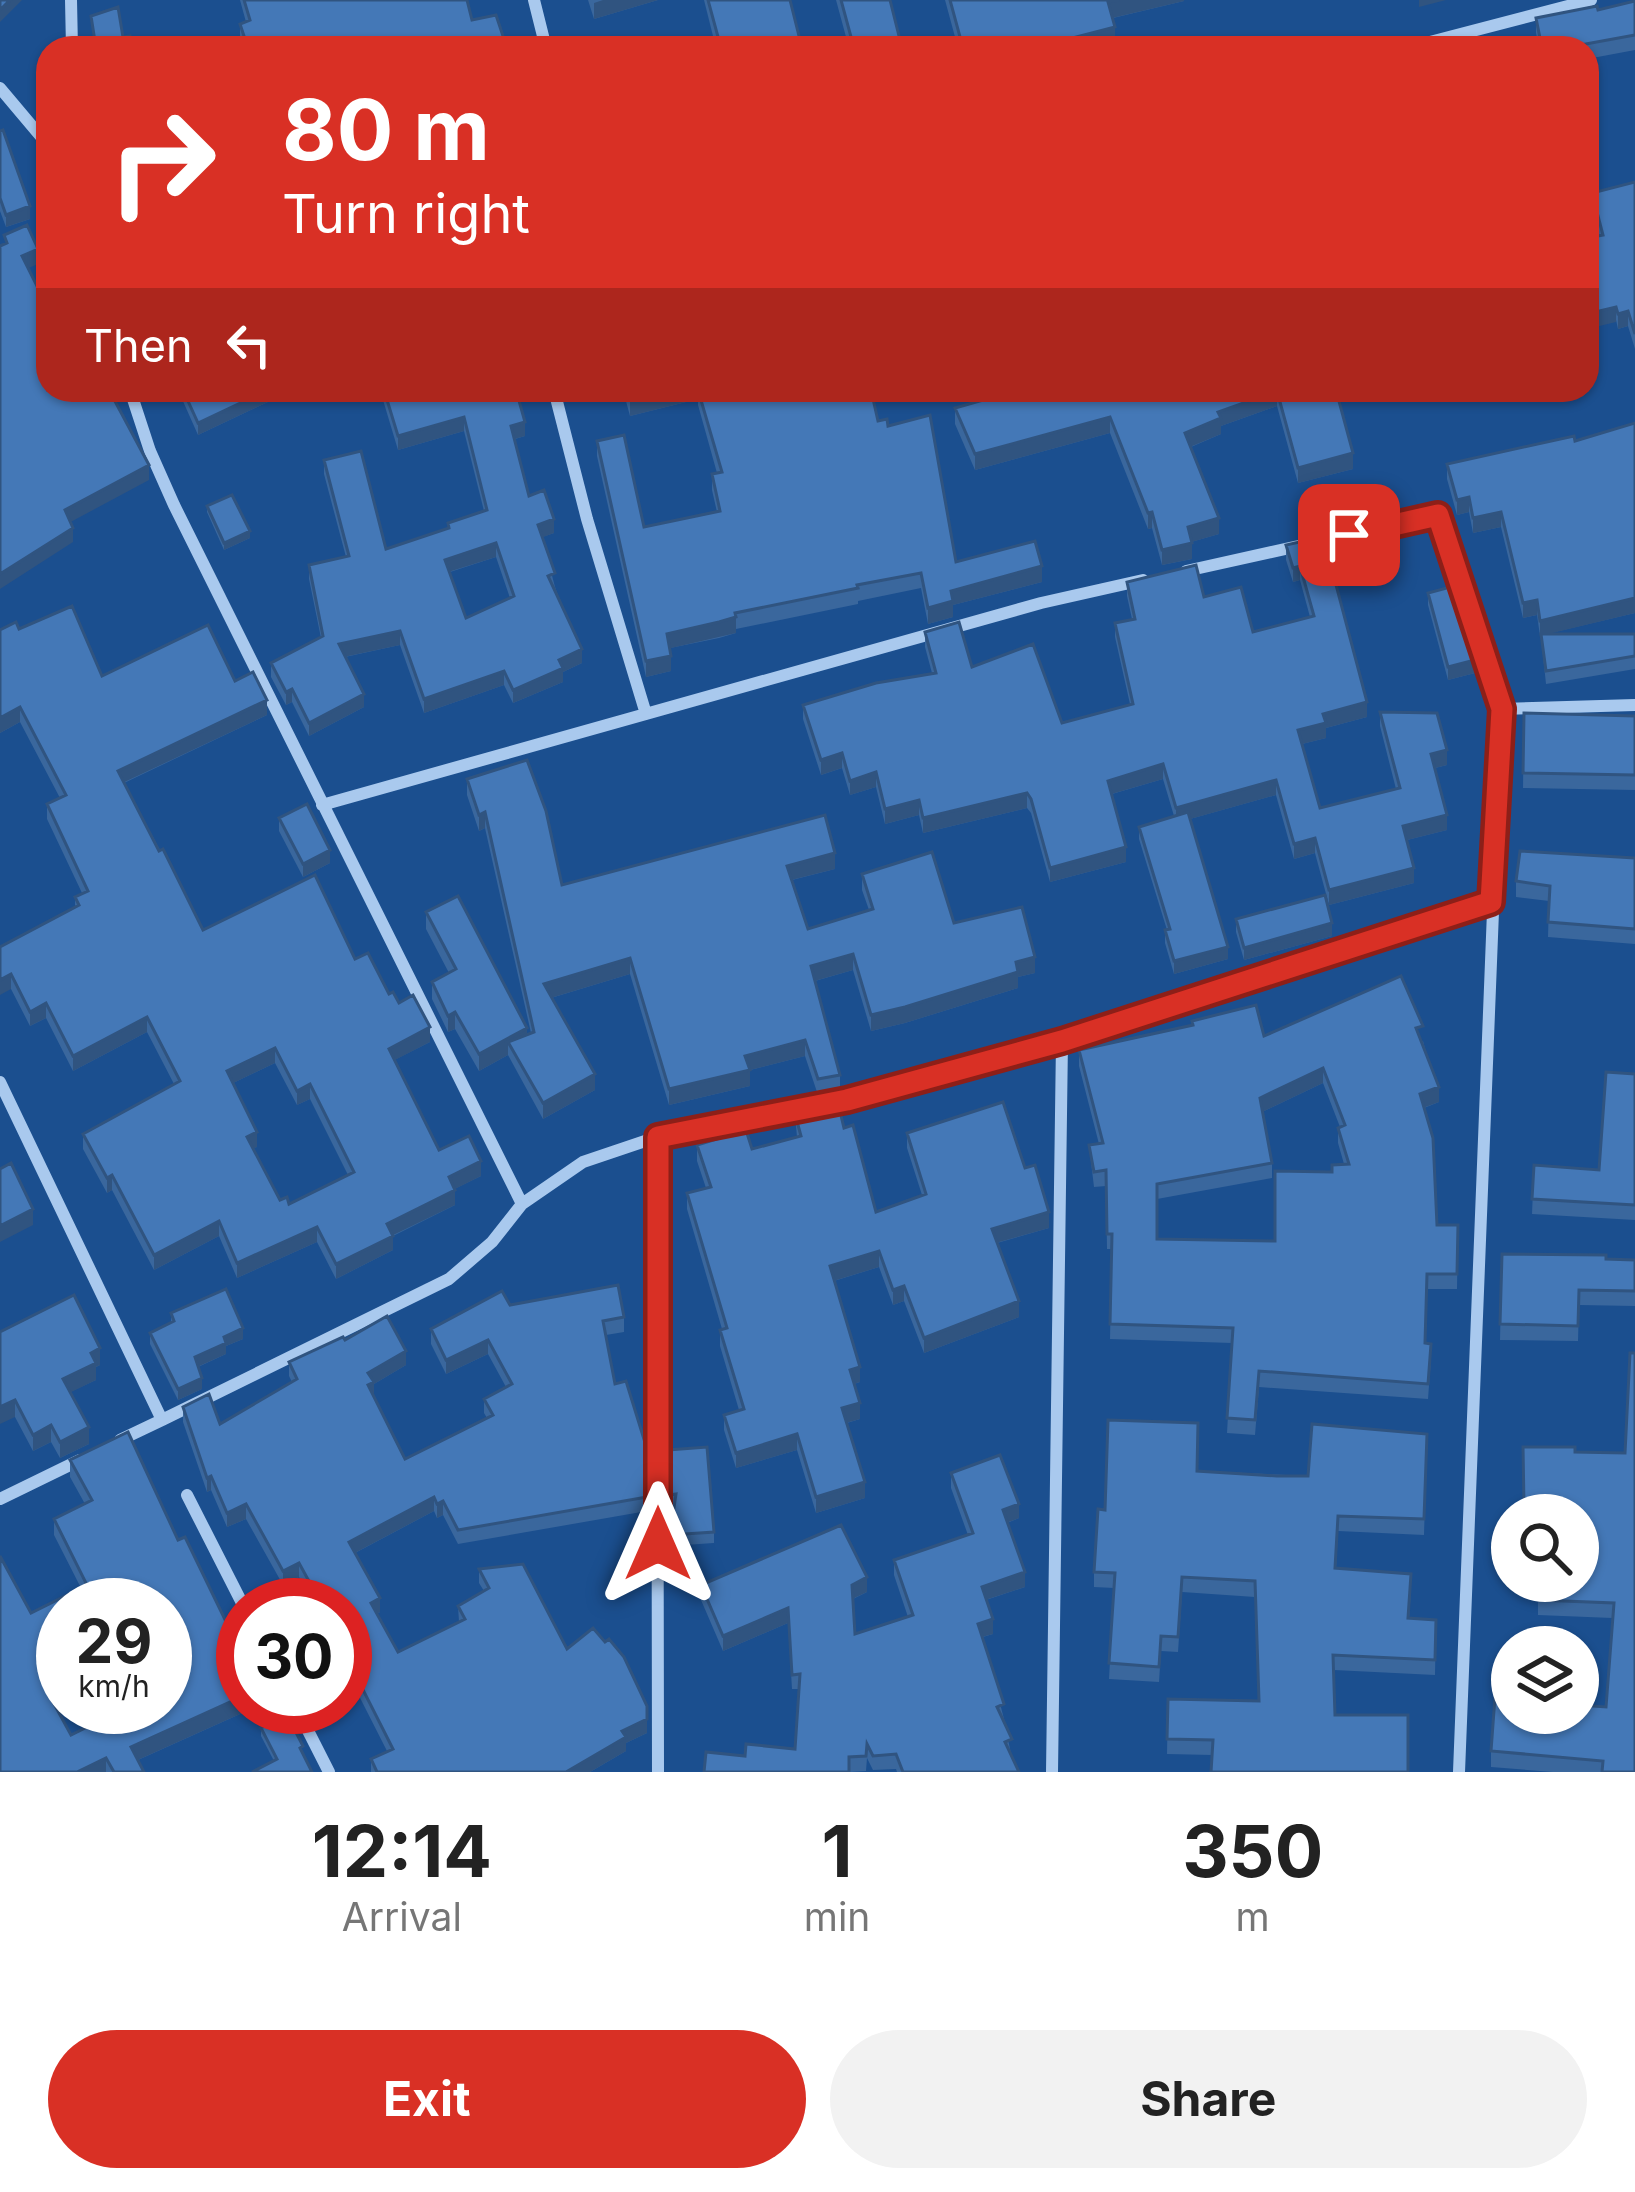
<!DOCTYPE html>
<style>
body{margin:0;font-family:Inter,sans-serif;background:#f2f2f2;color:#222;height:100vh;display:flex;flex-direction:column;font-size:45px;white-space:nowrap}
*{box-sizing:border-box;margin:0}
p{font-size:39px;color:#767676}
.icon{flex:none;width:66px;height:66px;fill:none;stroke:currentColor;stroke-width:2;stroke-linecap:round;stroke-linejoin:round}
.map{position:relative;height:1772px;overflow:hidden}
.drawer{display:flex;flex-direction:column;background:#fff;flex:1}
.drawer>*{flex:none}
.hud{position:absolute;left:36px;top:36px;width:1563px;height:366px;border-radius:36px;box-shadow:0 3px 9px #0004;background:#d93025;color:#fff;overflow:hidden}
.buttons{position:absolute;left:1491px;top:1494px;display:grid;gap:24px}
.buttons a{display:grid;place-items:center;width:108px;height:108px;border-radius:50%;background:#fff;box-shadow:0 3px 9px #0004;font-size:60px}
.speed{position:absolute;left:36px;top:1578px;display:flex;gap:24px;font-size:60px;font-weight:700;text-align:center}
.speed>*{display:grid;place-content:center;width:156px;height:156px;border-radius:50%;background:#fff;box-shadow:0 3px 9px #0004;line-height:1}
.speed small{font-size:30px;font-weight:400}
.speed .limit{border:18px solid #d22;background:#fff;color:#111}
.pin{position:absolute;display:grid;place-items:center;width:102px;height:102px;color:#fff;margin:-51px;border-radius:24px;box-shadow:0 6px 18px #0006}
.me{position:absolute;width:132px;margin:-66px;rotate:0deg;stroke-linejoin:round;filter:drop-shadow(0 0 9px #0008)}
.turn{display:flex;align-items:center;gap:42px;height:252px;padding:0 48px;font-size:54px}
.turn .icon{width:156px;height:156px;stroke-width:2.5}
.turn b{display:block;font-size:84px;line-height:102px}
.then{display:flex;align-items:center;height:114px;padding:0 48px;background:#0003;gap:24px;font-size:45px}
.eta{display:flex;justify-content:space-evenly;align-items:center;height:204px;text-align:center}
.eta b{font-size:72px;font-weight:700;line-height:84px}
.button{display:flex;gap:24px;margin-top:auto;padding:24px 48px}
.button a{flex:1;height:138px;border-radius:72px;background:#d93025;color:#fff;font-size:48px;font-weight:700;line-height:138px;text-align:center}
.button a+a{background:#f2f2f2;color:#222}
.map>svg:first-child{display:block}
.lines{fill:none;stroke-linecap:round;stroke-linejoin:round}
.minor{stroke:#a9c9ee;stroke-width:12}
.wall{fill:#3a679d;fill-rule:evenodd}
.shaded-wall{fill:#305480}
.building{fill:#4478b7;stroke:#305480;stroke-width:3;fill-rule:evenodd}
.route-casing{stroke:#8d1f18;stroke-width:30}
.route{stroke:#d93025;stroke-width:21}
</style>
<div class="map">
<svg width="1635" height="1772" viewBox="0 0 1635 1772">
<rect width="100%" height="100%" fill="#1b4f8f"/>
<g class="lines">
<path class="minor" d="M71 0 72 48
M534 0 546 48
M1407 48 1591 0
M0 88 48 145
M130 390 150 451 174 505 522 1204
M554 390 587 519 646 714
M1186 571 1438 515 1501 709 1459 1772
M1501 709 1635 705
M322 805 1041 603 1143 580
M0 1082 162 1420 120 1440
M657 1137 658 1772
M162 1420 449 1279 492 1242 522 1204 583 1162 657 1137 847 1100 1062 1041 1491 902
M187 1495 243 1605
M0 1499 80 1460
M296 1707 329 1772
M1052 1772 1062 1041"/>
</g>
<path class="wall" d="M240 0H467L472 20 507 48H240L242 44 240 38V24L246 22Z
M588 0H658L594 19Z
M704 0H790L802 48H716Z
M836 0H890L902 48H849Z
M945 0H1184V1L1113 18 1115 43 1097 48H958Z
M1635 1V50L1587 59V48H1539L1536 33V18L1598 10Z
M0 131 30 219 6 227 0 211Z
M1635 182V349L1628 326 1618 329 1592 208V193Z
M182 390H270V401L198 435 182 399Z
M380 390H516L525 436 515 439 529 496 554 533 542 537 555 587 582 663 563 672V682L513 703 504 685 424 713 400 645 345 657 364 707 309 736 292 702 286 705 271 677V663L321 638 309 579V565L346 557 324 474V460L386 549 448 529V523L484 511 464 431 398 450ZM496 557 510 598 466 618 450 572Z
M623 390H686V402L630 416Z
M698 390 878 421 888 426 956 562 1042 582 953 605V617L928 624 921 588 858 601V604L736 629V633L719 638 670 648 671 671 646 677 597 456V441L644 527 717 512 712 490V474L717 473 698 405Z
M973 390H1336L1353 469 1298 483 1277 406 1221 426V434L1191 447 1219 534 1191 542 1192 559 1162 565 1152 528 1148 529 1110 433 975 470 955 424V408L976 402Z
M1575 441 1635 613 1546 634 1635 633V669L1546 684 1541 636H1540L1537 615 1523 618 1501 527 1473 533 1469 512 1457 515 1447 479V464Z
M207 506 250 538 224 550 207 512Z
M1317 538 1367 717 1326 728V738L1302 744 1320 808 1396 789 1380 726V712L1447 765 1435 768 1447 830 1407 840 1414 883 1329 905 1315 853 1294 859 1276 795 1190 819 1228 959 1174 974 1165 943V930H1167L1139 839V827L1174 816 1163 779 1112 794 1126 862 1050 882 1031 813 1027 808 923 833 919 815 885 824 876 787 850 795 842 768 821 775 803 719V705L932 673 925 647V632L972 667 1062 723 1130 704 1115 637V623L1132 619 1127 596V582L1204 597 1253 632 1310 617 1300 580 1293 582 1286 560V545Z
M1428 593 1475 673 1448 680 1428 605Z
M19 629 102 676 235 681 267 715 124 783 203 930 355 959 399 1003 430 1042 394 1060 439 1150 481 1176 454 1189 455 1205 393 1236V1250L336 1279 317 1242 237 1278 219 1236 154 1270 112 1190 107 1193 83 1149V1134L174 1084 147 1032 73 1071 46 1018 30 1026 11 989 0 947 75 907V897L82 893 47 819V804L60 798 20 722 0 733V630ZM275 1063 297 1105 310 1099 348 1175 289 1204 280 1200 253 1148 257 1147 233 1083Z
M1524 713 1635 716V790L1523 788Z
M467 779 562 885 835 869 792 880 808 929 869 910 862 890V874L954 923 1035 973 1018 977V988L905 1023 871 1031 853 970 815 981 840 1075V1091L818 1095 805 1056 750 1070V1086L669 1105 630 974 551 998 595 1090 543 1119 508 1055 479 1071 455 1029 448 1032 432 999V982L449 973 426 929V912L527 1035 531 1033 485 828 479 831 467 795Z
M279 818 330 863 303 877 279 831Z
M1635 858V944L1548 937 1549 901 1516 897V881Z
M1236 919 1332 936 1244 960 1236 932Z
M1264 1036 1423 1041 1439 1102 1424 1108 1437 1225H1458L1457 1289H1427L1425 1344 1431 1359 1428 1399 1259 1387 1255 1435 1227 1433 1232 1343 1110 1339 1112 1249H1107L1106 1186 1094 1187 1089 1145 1099 1144 1079 1066V1050ZM1323 1083 1340 1127 1338 1128V1143L1344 1164 1332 1172 1275 1241 1157 1239V1199L1272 1178V1163L1262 1112Z
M1635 1074V1220L1532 1214 1534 1165 1599 1170Z
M795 1114 844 1128 876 1212 922 1195 907 1148V1133L1025 1168 1049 1228 997 1243 1019 1317 924 1353 904 1301 893 1305 879 1267 834 1281 860 1382 854 1384 860 1419 847 1423 865 1498 816 1513 797 1450 736 1468 724 1430V1415L739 1410 720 1346V1330L722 1329 687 1209V1193L706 1188 697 1161V1145L752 1149 797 1137Z
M1502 1254 1635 1260V1306L1579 1305 1578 1341 1500 1340Z
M510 1305 624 1317V1332L606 1335 615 1384 647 1449V1511L458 1544 443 1515 437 1518 434 1511 355 1553 380 1612 377 1614 398 1652 459 1622 458 1606 484 1591 479 1583V1569L567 1649 647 1733 626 1743V1751L590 1772H371V1759L387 1751 355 1688V1678L345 1660V1605H315L299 1577 283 1585 246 1519 227 1527 211 1490 207 1492 183 1422V1407L220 1424 292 1382 289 1376V1362L345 1340 406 1365 374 1384 373 1396 405 1459 487 1418 484 1413V1399L506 1387 488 1354 446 1374 431 1344V1329Z
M171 1313 243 1339 226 1346V1354L198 1367 202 1389 178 1400 150 1344V1333L171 1323Z
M0 1332 100 1365 96 1367V1380L70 1392 89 1444 60 1458 51 1442 33 1451 15 1417Z
M1427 1434 1424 1535 1338 1531 1336 1568 1411 1590 1409 1618 1436 1620 1435 1675 1334 1670 1335 1715 1408 1772H1211L1212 1755 1167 1754 1168 1699 1259 1701 1255 1597 1182 1592 1178 1652 1161 1651 1159 1682 1109 1679 1114 1588 1094 1587V1572L1105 1510 1198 1471 1308 1476Z
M1523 1447 1575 1452 1625 1453 1635 1772H1553L1491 1767V1751L1606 1707 1612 1618 1538 1615V1581L1578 1515H1524Z
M668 1450 714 1532V1543L670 1546 674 1506 668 1507Z
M70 1460 178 1540 232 1651 230 1652 249 1707V1710L138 1760 144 1772H0L31 1613 81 1588 54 1535V1519L85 1504 70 1477ZM63 1605 165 1707H109L113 1714 71 1735 54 1704 63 1699Z
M951 1473 1019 1518 1007 1523 1025 1587 986 1600 993 1634 983 1637 1004 1719 1011 1754 1019 1772H897L896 1769 873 1770 867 1758 866 1771 849 1772 745 1756 795 1749 799 1689H792L788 1623 723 1651 701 1600V1585L867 1592 853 1599 855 1634 908 1617 894 1575V1560L968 1535 951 1488Z
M261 1728 303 1755 274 1761 261 1736Z"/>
<path class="shaded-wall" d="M10 0H22L0 22V10Z
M603 0H658L594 19V3Z
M1119 0H1184V1L1108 19V2Z
M1419 0H1446L1419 7Z
M1115 27V43L1097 48H1072V38Z
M30 206V219L6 227V215Z
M38 249V264L22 271V256Z
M1616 307V322L1587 329V314Z
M1628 311V326L1618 329V314Z
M270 390V401L198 435V423Z
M660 390H686V402L630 416V398Z
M1277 391V406L1221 426V434L1185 449V433L1218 412Z
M464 417V431L398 450V436Z
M1110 417V433L975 470V454Z
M525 422V436L511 440V426Z
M1353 453V469L1298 483V468Z
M149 465V480L65 525V510Z
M1469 497V512L1457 515V500Z
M1152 512V528L1148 529V513Z
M1501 512V527L1473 533V518Z
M1219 518V534L1188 543V527Z
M554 519V533L538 539V525Z
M73 528V542L0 589V574Z
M250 531V538L224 550V543Z
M496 543V557L445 573V560Z
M1192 543V559L1162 565V550Z
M1042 566V582L953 605V617L928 624V608L951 591Z
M1300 566V580L1293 582V568Z
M1635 598V613L1540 636V621Z
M1537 600V615L1523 618V603Z
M736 617V633L667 649V634Z
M400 631V645L339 658V644Z
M582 649V663L563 672V682L513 703V690L559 660Z
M671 656V671L646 677V661Z
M1475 660V673L1448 680V667Z
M504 671V685L424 713V699Z
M292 689V702L286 705V692Z
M364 694V707L309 736V723Z
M267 700V715L118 785V771Z
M1367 702V717L1326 728V738L1298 745V730L1323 714Z
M20 707V722L0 733V718Z
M1447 750V765L1431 769V754Z
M842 753V768L821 775V760Z
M1163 764V779L1108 795V781Z
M876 772V787L850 795V781Z
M1276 780V795L1176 823V808Z
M1027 793V808L923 833V818Z
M919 800V815L885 824V809Z
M485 812V828L479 831V815Z
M1447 815V830L1403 841V826Z
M1315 838V853L1294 859V844Z
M1126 847V862L1050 882V868Z
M330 850V863L303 877V864Z
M835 853V869L787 881V866Z
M1414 868V883L1329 905V890Z
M1332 923V936L1244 960V948Z
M1228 947V959L1174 974V961Z
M853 954V970L811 982V966Z
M1035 957V973L1018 977V988L905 1023 871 1031V1015L1016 962Z
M630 958V974L544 1000V984Z
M11 974V989L0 995V980Z
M46 1003V1018L30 1026V1012Z
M455 1012V1029L448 1032V1016Z
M147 1017V1032L73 1071V1056Z
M430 1027V1042L389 1063V1049Z
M527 1028V1045L508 1042V1055L479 1071V1054Z
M805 1040V1056L750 1070V1086L669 1105V1089L745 1056Z
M275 1048V1063L227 1086V1071Z
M1323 1068V1083L1260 1113V1098Z
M595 1074V1090L543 1119V1103Z
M310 1084V1099L297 1105V1091Z
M1439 1087V1102L1420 1109V1094Z
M257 1132V1147L247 1151V1137Z
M481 1161V1176L449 1192V1177Z
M112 1175V1190L107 1193V1178Z
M455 1190V1205L387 1238V1224Z
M33 1209V1225L0 1242V1226Z
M1049 1212V1228L992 1244V1229Z
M219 1221V1236L154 1270V1255Z
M317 1227V1242L237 1278V1263Z
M393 1236V1250L336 1279V1264Z
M879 1251V1267L830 1282V1266Z
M904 1286V1301L893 1305V1290Z
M1019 1301V1317L924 1353V1338Z
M243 1328V1339L226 1346V1354L195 1368V1357L224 1337Z
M488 1340V1354L446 1374V1360Z
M100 1348V1365L96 1367V1380L63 1396V1379L91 1353Z
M406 1351V1365L374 1384V1396L368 1399V1373Z
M860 1367V1382L850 1385V1370Z
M202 1378V1389L178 1400V1389Z
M15 1400V1417L0 1424V1407Z
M860 1403V1419L842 1424V1408Z
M51 1425V1442L33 1451V1435Z
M89 1427V1444L60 1458V1442Z
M797 1434V1450L736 1468V1453Z
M211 1476V1490L207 1492V1478Z
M865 1482V1498L816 1513V1497Z
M434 1497V1511L349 1556V1542Z
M443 1501V1515L437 1518V1504Z
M246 1504V1519L227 1527V1513Z
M1019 1504V1518L1003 1524V1510Z
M299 1563V1577L283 1585V1571Z
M1025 1572V1587L982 1601V1587Z
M867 1577V1592L852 1599V1585Z
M380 1598V1612L371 1617V1603Z
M788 1608V1623L723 1651V1636Z
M993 1619V1634L978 1638V1624Z
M232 1634V1651L224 1655V1639Z
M63 1683V1699L47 1708V1691Z
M243 1696V1707H249V1710L131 1763V1747Z
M647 1719V1733L626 1743V1751L590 1772H566L622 1731Z
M106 1758V1772H77Z"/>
<path class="building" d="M0 0H10L0 10Z
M244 0H467L472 20 496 15 507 48H242L240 44 246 42 240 24 250 20Z
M708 0H790L802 48H721Z
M841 0H890L902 48H854Z
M950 0H1119L1108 2 1115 27 1072 38 1074 48H963Z
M1635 1V35L1564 48H1542L1536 18 1597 6 1598 10Z
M118 7 123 37 130 36 132 48H96L91 16Z
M3 130 30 206 6 215 0 198V131Z
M1635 182V334L1628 311 1618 314 1616 307 1587 314V238L1603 235 1592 193Z
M27 225 38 249 22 256 48 308V390H109L149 465 65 510 73 528 0 574V246L7 243 4 235Z
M183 390H268L198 423Z
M384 390H516L525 422 511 426 529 496 544 490 554 519 538 525 555 573 548 576 582 649 559 660 563 668 513 690 504 671 424 699 400 631 339 644 364 694 309 723 292 689 286 692 271 663 323 636 309 565 349 556 324 460 361 451 386 549 449 528 448 523 487 510 464 417 398 436ZM496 543 514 596 466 618 445 560Z
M628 390H660L630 398Z
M698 390H871L878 421 887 419 888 426 930 415 956 562 1035 541 1042 566 951 591 953 601 928 608 921 573 857 585 858 588 735 613 736 617 719 622 667 634 671 656 646 661 597 441 624 435 644 527 720 511 712 474 722 472Z
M977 390H1336L1353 453 1298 468 1277 391 1218 412 1221 418 1185 433 1219 518 1188 527 1192 543 1162 550 1152 512 1148 513 1110 417 975 454 955 408 980 401Z
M1635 423V598L1540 621 1537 600 1523 603 1501 512 1473 518 1469 497 1457 500 1447 464 1574 436 1575 441Z
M232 495 250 531 224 543 207 506Z
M1317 538 1325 563 1330 562 1367 702 1323 714 1326 723 1298 730 1320 808 1400 788 1380 712 1437 713 1447 750 1431 754 1447 815 1403 826 1414 868 1329 890 1315 838 1294 844 1276 780 1176 808 1163 764 1108 781 1126 847 1050 868 1031 799 1027 793 923 818 919 800 885 809 876 772 850 781 842 753 821 760 803 705 876 683 936 673 925 632 959 622 972 667 1033 644 1062 723 1133 704 1115 623 1135 619 1127 582 1196 565 1204 597 1241 587 1253 632 1314 616 1300 566 1293 568 1286 545Z
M1454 586 1475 660 1448 667 1428 593Z
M72 606 102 676 208 625 235 681 253 672 267 700 118 771 159 851 163 849 203 930 315 875 355 959 368 953 389 994 393 992 399 1003 413 995 430 1027 389 1049 439 1150 469 1136 481 1161 449 1177 455 1190 387 1224 393 1236 336 1264 317 1227 237 1263 219 1221 154 1255 112 1175 107 1178 83 1134 180 1081 147 1017 73 1056 46 1003 30 1012 11 974 0 980V947L79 905 75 897 88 891 47 804 66 795 20 707 0 718V630L16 622 19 629ZM275 1048 297 1091 310 1084 354 1172 289 1204 287 1197 280 1200 247 1137 257 1132 227 1071Z
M1541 634H1635V656L1546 671Z
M1524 713 1635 716V775L1523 773Z
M527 760 546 811 562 885 825 815 835 853 787 866 808 929 873 909 862 874 932 852 954 923 1022 907 1035 957 1016 962 1018 972 905 1007 871 1015 853 954 811 966 840 1075 818 1079 805 1040 745 1056 750 1070 669 1089 630 958 544 984 595 1074 543 1103 508 1042 534 1032 485 812 479 815 467 779Z
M307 804 330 850 303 864 279 818Z
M1188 812 1228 947 1174 961 1165 930 1170 929 1139 827Z
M1520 851 1635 858V929L1548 922 1550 886 1516 881Z
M1325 895 1332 923 1244 948 1236 919Z
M458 896 527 1028 479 1054 455 1012 448 1016 432 982 456 969 426 912Z
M1401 976 1423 1026 1416 1028 1439 1087 1420 1094 1433 1138 1437 1225H1458L1457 1274H1427L1425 1343 1431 1344 1428 1384 1259 1371 1255 1420 1227 1418 1233 1328 1110 1324 1112 1234H1107L1106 1170 1094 1172 1089 1145 1103 1143 1079 1050 1193 1025 1192 1021 1256 1005 1264 1036ZM1323 1068 1345 1125 1338 1128 1349 1164 1332 1165V1172L1275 1171V1241L1157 1239V1184L1272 1163 1260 1098Z
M1606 1072 1635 1074V1205L1532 1199 1534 1165 1599 1170Z
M1003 1102 1025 1168 1035 1165 1049 1212 992 1229 1019 1301 924 1338 904 1286 893 1290 879 1251 830 1266 860 1367 850 1370 860 1403 842 1408 865 1482 816 1497 797 1434 736 1453 724 1415 744 1409 720 1330 727 1328 687 1193 711 1187 697 1145 746 1130 752 1149 801 1136 795 1114 838 1103 844 1128 853 1125 876 1212 926 1194 907 1133Z
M11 1163 33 1209 0 1226V1169Z
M1502 1254 1606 1255V1259L1635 1260V1291L1579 1290 1578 1326 1500 1324Z
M618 1285 624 1317 603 1321 615 1384 626 1381 647 1449V1497L458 1530 443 1501 437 1504 434 1497 349 1542 380 1598 371 1603 398 1652 465 1619 458 1606 489 1588 479 1569 523 1564 567 1649 593 1628 605 1642 609 1639 624 1657 647 1706V1719L622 1731 626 1737 566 1772H377L371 1759 393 1749 355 1674 359 1672 345 1646V1605H322L299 1563 283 1571 246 1504 227 1513 211 1476 207 1478 183 1407 209 1394 220 1424 297 1379 289 1362 343 1337 345 1340 387 1316 406 1351 368 1373 374 1382 368 1385 405 1459 493 1415 484 1399 512 1384 488 1340 446 1360 431 1329 502 1291 510 1305Z
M226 1289 243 1328 224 1337 226 1343 195 1357 202 1378 178 1389 150 1333 174 1321 171 1313Z
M74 1295 100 1348 91 1353 96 1363 63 1379 89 1427 60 1442 51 1425 33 1435 15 1400 0 1407V1332Z
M1630 1353H1635V1772H1602L1603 1761 1491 1751 1495 1697 1512 1699V1713H1578V1705L1606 1707 1614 1603 1538 1600V1581H1578V1515H1540V1507H1524L1523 1447H1575V1452L1625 1453Z
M1108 1420 1198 1423 1197 1471 1277 1476H1308L1312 1424 1427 1434 1424 1519 1338 1516 1335 1568 1411 1574 1408 1618 1436 1620 1435 1660 1333 1655 1335 1715H1408V1772H1211L1213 1740 1167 1739 1168 1699 1259 1701 1255 1581 1182 1577 1178 1637 1161 1636 1159 1667 1109 1663 1115 1573 1094 1572 1098 1509 1105 1510Z
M128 1432 178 1540 185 1537 232 1634 224 1639 243 1680V1696L131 1747 144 1772H114L106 1758 77 1772H0V1556L31 1613 87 1585 54 1519 92 1500 70 1460ZM63 1605H165V1707H117L119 1711 71 1735 47 1691 63 1683Z
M707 1447 714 1532 670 1535 676 1494 668 1495V1450Z
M1000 1455 1019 1504 1003 1510 1025 1572 982 1587 993 1619 978 1624 1004 1704 997 1707 1012 1739 1005 1742 1019 1772H903L896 1754 873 1756 867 1744 866 1756 849 1757V1772H704L706 1752 745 1756 746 1744 795 1749 800 1674 792 1675 788 1608 723 1636 701 1585 841 1525 867 1577 852 1585 855 1634 913 1615 894 1560 973 1533 951 1473Z
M287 1715 303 1746 300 1748 312 1772H252L277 1759 261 1728Z"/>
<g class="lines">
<defs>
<path id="route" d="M658 1544V1137L847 1100 1062 1041 1491 902 1502 709 1438 515 1349 535"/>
</defs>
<use href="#route" class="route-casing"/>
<use href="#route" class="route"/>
</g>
</svg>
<div class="buttons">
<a><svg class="icon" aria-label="search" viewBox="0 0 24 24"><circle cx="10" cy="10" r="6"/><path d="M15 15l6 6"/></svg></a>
<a><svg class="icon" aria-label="layers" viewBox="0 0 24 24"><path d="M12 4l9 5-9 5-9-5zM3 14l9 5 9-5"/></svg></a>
</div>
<div class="speed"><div>29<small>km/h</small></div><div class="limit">30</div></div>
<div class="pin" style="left:1349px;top:535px;background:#d93025"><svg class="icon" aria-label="arrive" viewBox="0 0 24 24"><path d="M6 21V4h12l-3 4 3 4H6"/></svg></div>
<svg class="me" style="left:658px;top:1544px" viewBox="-20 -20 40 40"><path d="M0-17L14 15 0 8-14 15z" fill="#d93025" stroke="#fff" stroke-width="4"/></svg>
<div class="hud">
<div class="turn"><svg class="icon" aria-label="right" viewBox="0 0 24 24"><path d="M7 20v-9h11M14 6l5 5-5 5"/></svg><div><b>80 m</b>Turn right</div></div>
<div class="then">Then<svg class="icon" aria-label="left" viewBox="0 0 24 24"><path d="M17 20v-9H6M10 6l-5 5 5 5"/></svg></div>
</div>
</div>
<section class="drawer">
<div class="eta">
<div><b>12:14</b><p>Arrival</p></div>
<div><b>1</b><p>min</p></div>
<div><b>350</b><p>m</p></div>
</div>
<div class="button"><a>Exit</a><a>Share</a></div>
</section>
